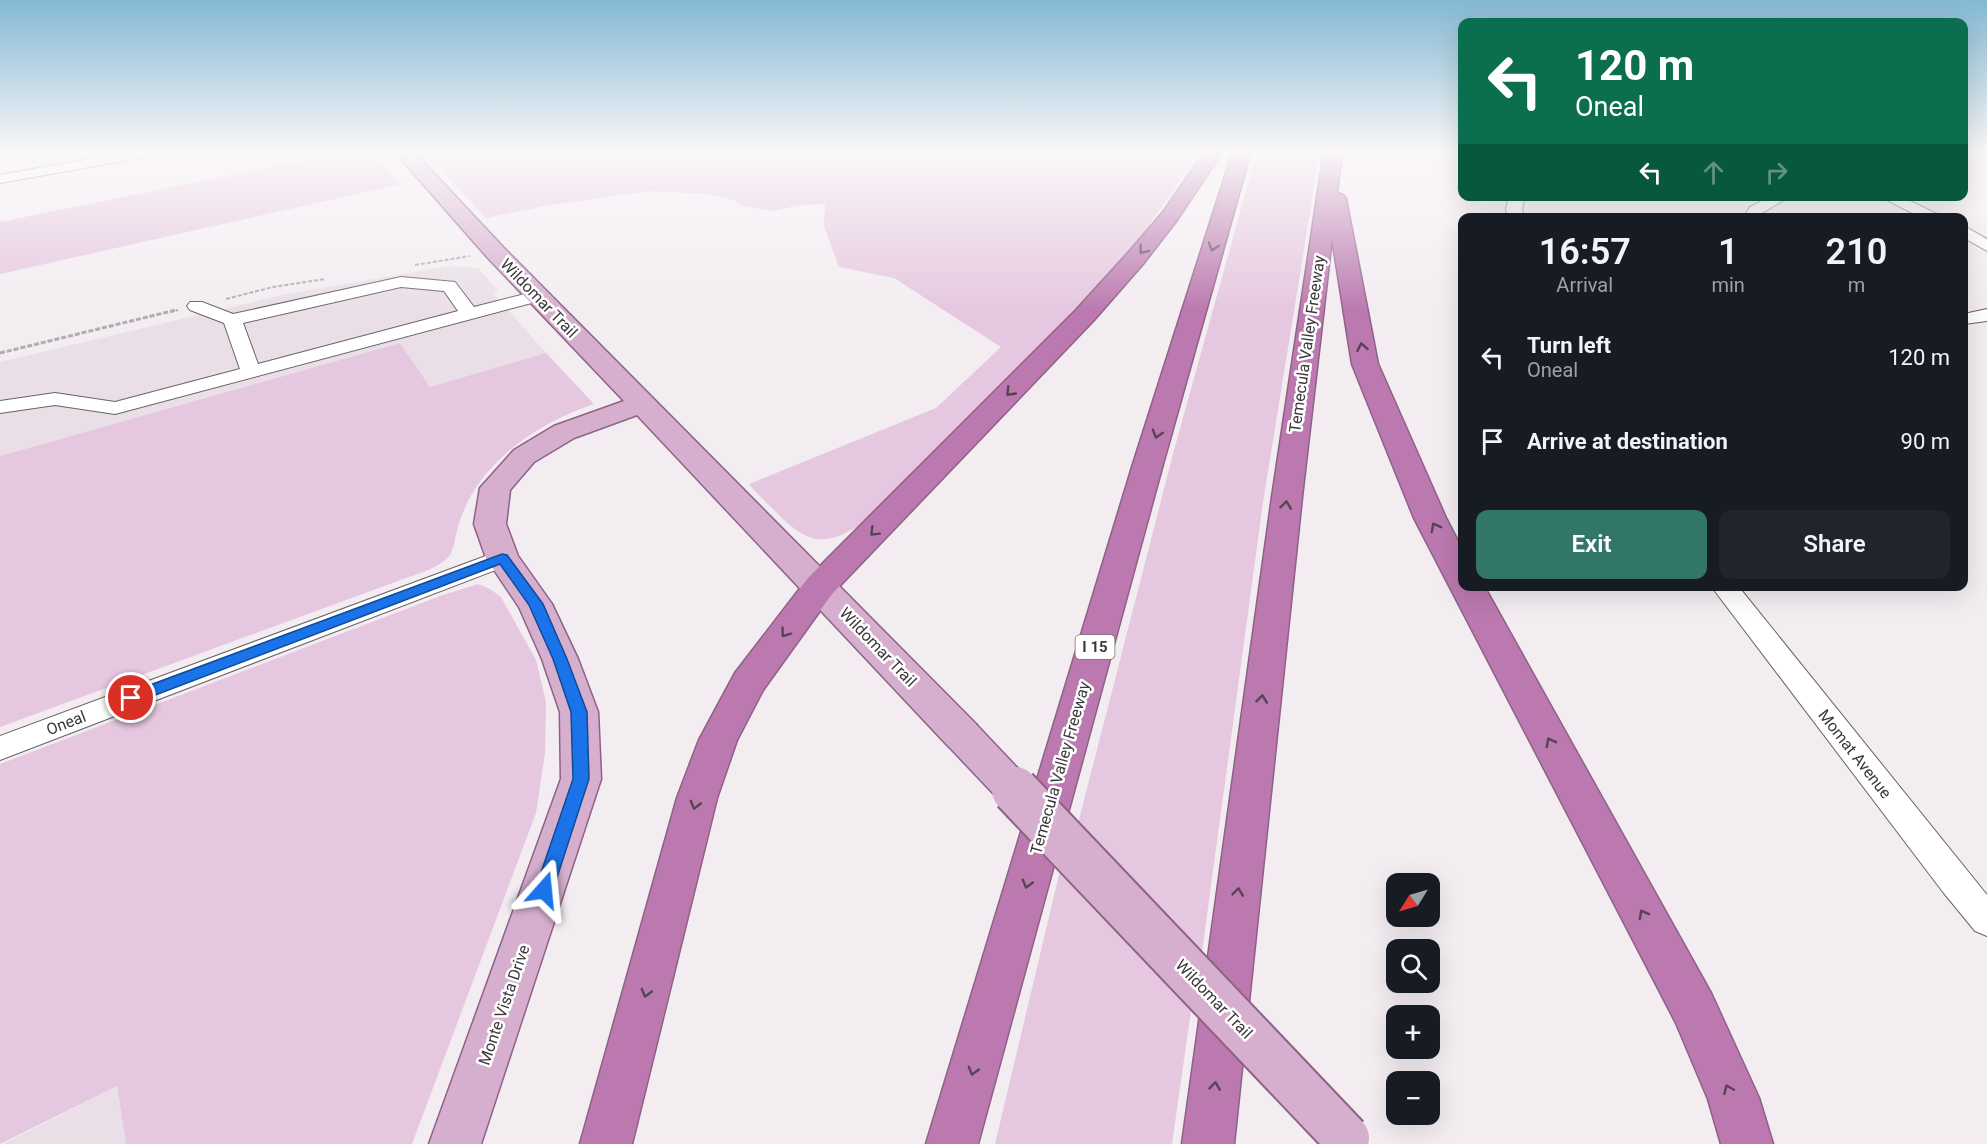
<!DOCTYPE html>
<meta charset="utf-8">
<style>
body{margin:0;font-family:Roboto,sans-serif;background:#20242c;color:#f1f3f6;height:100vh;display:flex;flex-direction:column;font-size:22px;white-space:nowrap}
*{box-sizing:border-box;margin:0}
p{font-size:20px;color:#9ea1a6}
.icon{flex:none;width:33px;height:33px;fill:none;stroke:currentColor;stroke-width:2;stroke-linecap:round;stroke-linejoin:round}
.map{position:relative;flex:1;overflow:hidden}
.side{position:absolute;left:1458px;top:213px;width:510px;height:378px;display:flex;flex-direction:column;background:#171b24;border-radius:12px;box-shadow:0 6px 24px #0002}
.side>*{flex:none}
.hud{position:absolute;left:1458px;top:18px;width:510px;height:183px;border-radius:12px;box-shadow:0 6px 24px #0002;background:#0b6e4f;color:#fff;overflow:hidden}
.needle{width:39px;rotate:233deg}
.fabs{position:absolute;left:1386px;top:873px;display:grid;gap:12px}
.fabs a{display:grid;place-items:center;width:54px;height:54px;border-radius:12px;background:#171b24;box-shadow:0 6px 24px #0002;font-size:30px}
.pin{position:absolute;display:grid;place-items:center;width:51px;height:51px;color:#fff;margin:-26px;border:3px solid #fff;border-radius:50%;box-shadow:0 2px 6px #0007}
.me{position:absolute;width:66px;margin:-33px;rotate:18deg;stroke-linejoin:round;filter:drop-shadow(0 0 4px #0008)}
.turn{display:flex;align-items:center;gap:21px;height:126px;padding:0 18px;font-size:27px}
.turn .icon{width:78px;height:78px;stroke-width:2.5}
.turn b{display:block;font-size:42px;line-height:51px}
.lanes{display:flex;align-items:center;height:57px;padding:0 18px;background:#0003;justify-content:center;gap:30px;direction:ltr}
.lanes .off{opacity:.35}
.eta{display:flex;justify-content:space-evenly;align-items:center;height:102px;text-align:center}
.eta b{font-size:36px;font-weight:600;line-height:42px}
.primary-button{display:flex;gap:12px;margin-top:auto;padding:12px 18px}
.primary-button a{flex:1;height:69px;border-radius:12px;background:#327668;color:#fff;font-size:24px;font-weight:600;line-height:69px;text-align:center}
.primary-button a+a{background:#20242c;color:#f1f3f6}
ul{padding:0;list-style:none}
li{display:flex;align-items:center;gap:18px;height:84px;padding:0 18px}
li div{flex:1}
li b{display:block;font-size:22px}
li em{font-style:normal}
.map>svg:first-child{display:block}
.built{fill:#eadfe7}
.green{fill:#e5c7df}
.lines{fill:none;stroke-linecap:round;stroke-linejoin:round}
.minor-casing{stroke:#696468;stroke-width:2}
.major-casing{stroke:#8e6286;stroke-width:3}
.highway-casing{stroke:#8e6286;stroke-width:3}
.path-far1{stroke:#b1acb0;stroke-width:2;stroke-dasharray:4 2;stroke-linecap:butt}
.path{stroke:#b1acb0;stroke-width:3;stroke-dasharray:5 2;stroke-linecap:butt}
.minor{fill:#fff;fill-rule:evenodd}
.major{fill:#d6afcf;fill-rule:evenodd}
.highway{fill:#bb79af;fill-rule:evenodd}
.major-bridge-far1-casing{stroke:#8e6286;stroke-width:38;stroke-linecap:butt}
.major-bridge-casing{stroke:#8e6286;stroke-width:50;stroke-linecap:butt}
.major-bridge-far1{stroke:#d6afcf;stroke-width:35}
.major-bridge{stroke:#d6afcf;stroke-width:46}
.oneway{stroke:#544551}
.route{fill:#1a73e8;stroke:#114b97;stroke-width:1.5}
.labels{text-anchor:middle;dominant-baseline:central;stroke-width:5;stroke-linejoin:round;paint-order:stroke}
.shield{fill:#fff;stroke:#757475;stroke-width:1.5}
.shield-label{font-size:15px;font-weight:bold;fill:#3a383a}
.street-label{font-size:16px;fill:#3a383a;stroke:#fff}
</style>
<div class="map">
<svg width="1987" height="1144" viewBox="0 0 1987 1144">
<rect width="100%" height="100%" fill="#f3edf2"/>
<path class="built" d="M450 266 478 268 498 290 493 293 546 353 430 387 400 343 0 456V362L286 294Z
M117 1086 126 1144H3Z"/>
<path class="green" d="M349 151H367L401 184 0 274V222Z
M424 151H1199C1170 197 1139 241 1102 281L867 521C829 545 811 548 778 514 768 504 758 495 749 484L936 408 1001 347 894 278 839 267 824 226 825 204 799 205 773 211 743 206 734 200 707 194 649 191 551 205 486 218Z
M1257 151H1320L1263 502 1200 967 1075 835 1173 454Z
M400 343 430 387 546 353 594 404C544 421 493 453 468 501 464 510 459 521 457 531 455 538 454 547 451 553 443 568 413 575 398 581L0 727V456Z
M478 584 490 589 501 597 536 660 546 702 545 753 536 813 412 1144H126L117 1086 0 1144V764L440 596Z
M1064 854 1194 990 1172 1144H995Z"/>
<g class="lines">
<defs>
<path id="minor" d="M133 151H164L157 155 0 183V175Z
M1967 151H1987V158L1969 154Z
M1509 196H1525L1522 209 1524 218H1508L1506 209Z
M1771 196H1791L1762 213 1759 218H1743L1750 207Z
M1879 196H1900L1945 218H1922Z
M1964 226 1987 239V251L1964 238Z
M401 277 455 282 474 307 537 291 543 292 546 296 543 300 115 414 55 405 0 413V401L55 393 115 402 240 369 224 323 190 310 187 306 190 302H202L233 314ZM401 287 444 291 458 311 258 364 243 323Z
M1987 309V321L1964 324V314Z
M502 550 511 552 515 558 511 564 0 760V736Z
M1711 586H1738L1987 895V936L1975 931 1943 892Z"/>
<path id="major" d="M394 151H413L503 247 977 725 982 736 977 747 963 751 949 747 637 415 574 438 534 462 510 490 506 524 518 556 552 604 578 659 598 712 601 779 481 1144H429L561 779 560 712 542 659 519 607 486 558 474 524 480 488 514 450 554 426 624 401 487 257Z"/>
<path id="highway" d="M1205 151H1223L1177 220 1143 264 1094 320 832 594 763 690 737 740 717 798 632 1144H580L677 798 699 740 735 673 808 578 1076 310 1127 254 1163 212Z
M1233 151H1251L1163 464 978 1144H926L1133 464Z
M1324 151H1342L1337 193 1343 195 1346 199 1378 364 1446 518 1462 549V586H1484L1711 993 1759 1098 1773 1144H1721L1708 1099 1676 1023 1414 518 1352 364 1332 238 1302 497 1234 1144H1182L1272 497Z"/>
</defs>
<use href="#minor" class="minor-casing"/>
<use href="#major" class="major-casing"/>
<use href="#highway" class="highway-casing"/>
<path class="path-far1" d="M415 265 470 256
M226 299 273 287 325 279
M170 312 178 310"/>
<path class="path" d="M0 353 176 310"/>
<use href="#minor" class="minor"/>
<use href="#major" class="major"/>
<use href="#highway" class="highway"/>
<defs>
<path id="major-bridge-far1" d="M963 736 1016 792"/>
<path id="major-bridge" d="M1015 790 1346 1138"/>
</defs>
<use href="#major-bridge-far1" class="major-bridge-far1-casing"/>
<use href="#major-bridge" class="major-bridge-casing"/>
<use href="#major-bridge-far1" class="major-bridge-far1"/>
<use href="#major-bridge" class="major-bridge"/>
</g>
<defs><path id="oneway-chevron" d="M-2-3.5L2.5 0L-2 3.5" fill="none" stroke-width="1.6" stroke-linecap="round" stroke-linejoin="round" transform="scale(1.5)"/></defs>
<g class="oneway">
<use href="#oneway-chevron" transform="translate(1213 247) rotate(107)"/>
<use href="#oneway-chevron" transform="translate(1143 250) rotate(128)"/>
<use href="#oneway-chevron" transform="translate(1362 347) rotate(-100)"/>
<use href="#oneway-chevron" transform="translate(1010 392) rotate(134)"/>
<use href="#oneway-chevron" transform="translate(1157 434) rotate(107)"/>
<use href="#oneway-chevron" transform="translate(1286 505) rotate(-83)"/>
<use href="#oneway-chevron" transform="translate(1435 527) rotate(-118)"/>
<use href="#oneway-chevron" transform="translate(874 532) rotate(135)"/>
<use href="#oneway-chevron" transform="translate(785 633) rotate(126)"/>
<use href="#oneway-chevron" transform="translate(1262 699) rotate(-83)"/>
<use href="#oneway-chevron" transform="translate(1550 742) rotate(-118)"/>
<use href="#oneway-chevron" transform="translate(695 805) rotate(105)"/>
<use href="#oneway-chevron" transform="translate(1027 884) rotate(106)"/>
<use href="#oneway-chevron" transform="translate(1238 892) rotate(-83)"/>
<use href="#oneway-chevron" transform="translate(1643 914) rotate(-118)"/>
<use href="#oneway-chevron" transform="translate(646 993) rotate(105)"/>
<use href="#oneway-chevron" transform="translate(973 1071) rotate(106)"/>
<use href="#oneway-chevron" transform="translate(1215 1086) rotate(-83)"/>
<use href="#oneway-chevron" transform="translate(1728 1089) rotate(-113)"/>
</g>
<linearGradient id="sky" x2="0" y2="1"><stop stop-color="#84b8d2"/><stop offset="0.49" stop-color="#faf7f9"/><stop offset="1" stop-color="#faf7f9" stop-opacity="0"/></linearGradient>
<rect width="1987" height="311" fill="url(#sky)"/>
<path class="route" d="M502 554 507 555 543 604 567 659 587 712 589 779 551 896 544 898 538 896 535 890 573 779 571 712 553 659 529 605 500 564 137 702H126L123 698 126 694Z"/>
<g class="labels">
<rect class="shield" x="1075.5" y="635" width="39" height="24" rx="4.5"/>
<g class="shield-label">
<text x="1095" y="647">I 15</text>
</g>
<g class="street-label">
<text transform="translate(539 298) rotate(46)">Wildomar Trail</text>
<text transform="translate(1307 344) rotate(-82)">Temecula Valley Freeway</text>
<text transform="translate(878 647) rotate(46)">Wildomar Trail</text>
<text transform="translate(66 723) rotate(-21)">Oneal</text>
<text transform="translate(1855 754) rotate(52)">Momat Avenue</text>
<text transform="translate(1060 768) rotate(-74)">Temecula Valley Freeway</text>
<text transform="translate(1214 999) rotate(46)">Wildomar Trail</text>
<text transform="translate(504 1005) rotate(-71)">Monte Vista Drive</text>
</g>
</g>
</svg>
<div class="fabs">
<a><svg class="needle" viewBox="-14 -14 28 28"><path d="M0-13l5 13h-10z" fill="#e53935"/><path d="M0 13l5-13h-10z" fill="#9ea1a6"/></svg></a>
<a><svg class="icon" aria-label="search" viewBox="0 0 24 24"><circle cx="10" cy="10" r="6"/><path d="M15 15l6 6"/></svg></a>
<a>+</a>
<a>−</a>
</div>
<div class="pin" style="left:131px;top:698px;background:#d93025"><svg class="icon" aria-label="arrive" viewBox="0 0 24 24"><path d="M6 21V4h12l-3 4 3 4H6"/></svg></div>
<svg class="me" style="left:544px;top:890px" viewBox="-20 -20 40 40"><path d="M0-17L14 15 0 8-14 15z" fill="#1a73e8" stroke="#fff" stroke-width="4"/></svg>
<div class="hud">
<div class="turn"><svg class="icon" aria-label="left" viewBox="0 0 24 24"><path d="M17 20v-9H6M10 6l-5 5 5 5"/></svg><div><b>120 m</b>Oneal</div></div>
<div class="lanes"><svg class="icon" aria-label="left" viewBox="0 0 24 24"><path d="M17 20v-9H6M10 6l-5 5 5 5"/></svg><svg class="icon off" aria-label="ahead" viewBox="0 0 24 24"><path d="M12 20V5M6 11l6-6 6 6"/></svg><svg class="icon off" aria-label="right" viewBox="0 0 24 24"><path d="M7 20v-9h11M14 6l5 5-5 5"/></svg></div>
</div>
<section class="side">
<div class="eta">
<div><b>16:57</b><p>Arrival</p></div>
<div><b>1</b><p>min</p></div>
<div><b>210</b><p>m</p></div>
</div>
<ul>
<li><svg class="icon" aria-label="left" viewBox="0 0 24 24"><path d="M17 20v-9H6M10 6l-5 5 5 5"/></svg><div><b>Turn left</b><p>Oneal</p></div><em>120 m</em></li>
<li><svg class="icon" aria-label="arrive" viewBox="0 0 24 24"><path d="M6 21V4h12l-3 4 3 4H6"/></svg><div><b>Arrive at destination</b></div><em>90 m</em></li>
</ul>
<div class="primary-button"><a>Exit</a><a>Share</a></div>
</section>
</div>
